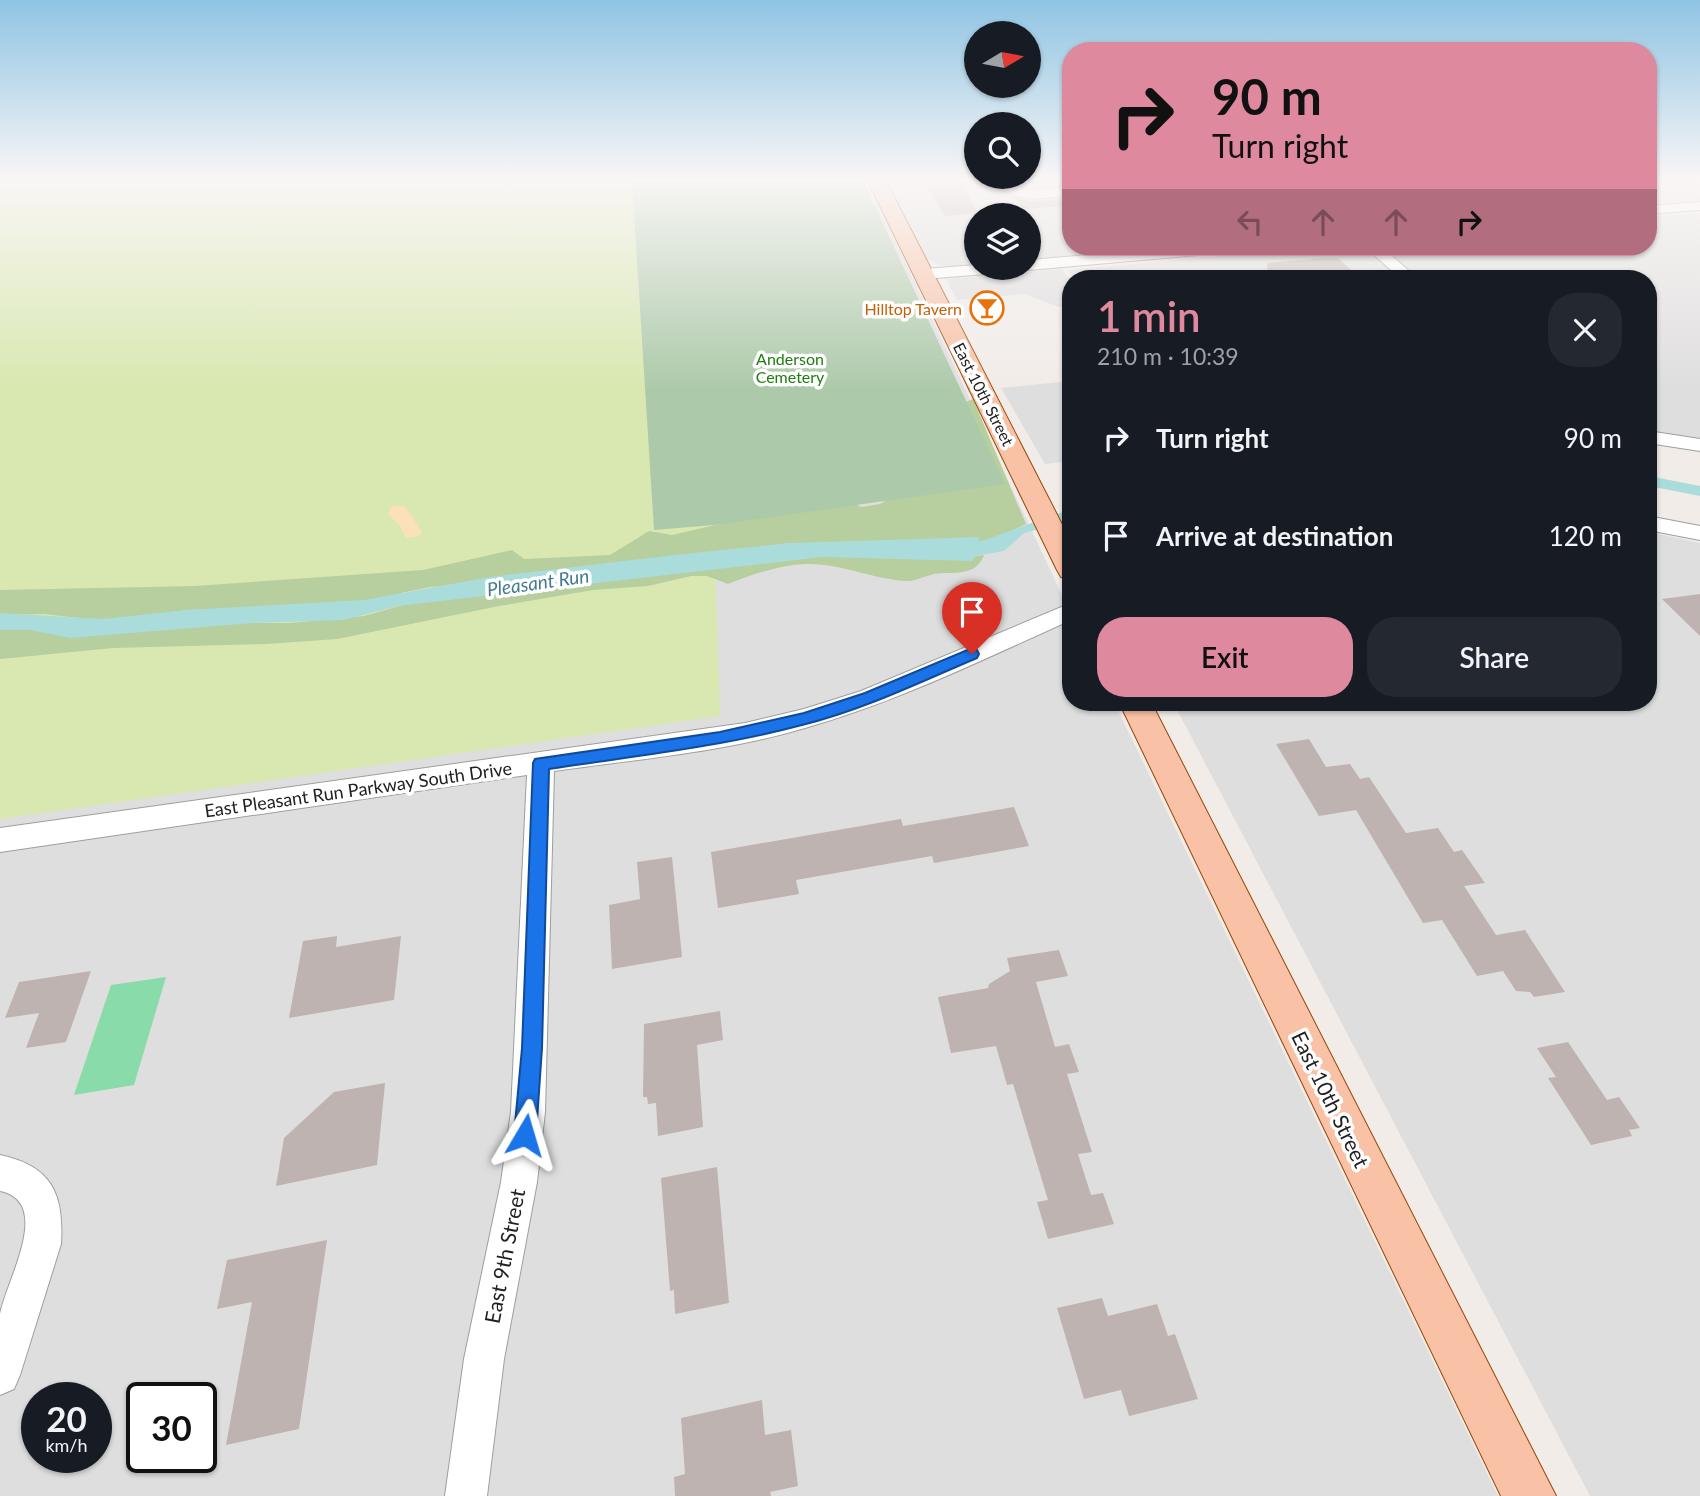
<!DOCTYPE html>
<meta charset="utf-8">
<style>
body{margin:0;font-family:Lato,sans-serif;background:#242831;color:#f1f3f6;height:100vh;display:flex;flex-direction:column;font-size:26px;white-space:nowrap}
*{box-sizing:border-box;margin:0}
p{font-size:23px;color:#9ea1a6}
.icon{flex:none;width:38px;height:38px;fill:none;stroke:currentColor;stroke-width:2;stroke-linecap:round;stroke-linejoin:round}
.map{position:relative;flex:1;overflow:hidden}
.side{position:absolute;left:1062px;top:270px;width:595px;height:441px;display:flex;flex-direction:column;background:#171b24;border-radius:28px;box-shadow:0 2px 5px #0004}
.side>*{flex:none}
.banner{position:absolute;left:1062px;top:42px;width:595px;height:214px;border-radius:28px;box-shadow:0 2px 5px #0004;background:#df899e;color:#111;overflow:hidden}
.needle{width:46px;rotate:80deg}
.tools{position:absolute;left:964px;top:21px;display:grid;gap:14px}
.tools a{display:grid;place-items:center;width:77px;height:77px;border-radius:50%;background:#171b24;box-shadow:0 2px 5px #0004;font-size:35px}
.speed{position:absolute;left:21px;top:1382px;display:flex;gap:14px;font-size:35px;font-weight:700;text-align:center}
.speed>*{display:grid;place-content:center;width:91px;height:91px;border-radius:50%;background:#171b24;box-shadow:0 2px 5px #0004;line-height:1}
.speed small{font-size:18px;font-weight:400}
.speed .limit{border:4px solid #111;border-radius:10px;background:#fff;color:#111}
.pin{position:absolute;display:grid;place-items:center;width:60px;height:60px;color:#fff;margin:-72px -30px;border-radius:50% 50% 50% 0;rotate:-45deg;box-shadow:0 0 7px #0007}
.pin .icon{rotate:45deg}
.me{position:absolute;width:77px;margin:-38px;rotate:7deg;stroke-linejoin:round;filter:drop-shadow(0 0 5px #0008)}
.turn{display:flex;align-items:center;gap:24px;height:147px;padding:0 35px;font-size:32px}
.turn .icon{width:91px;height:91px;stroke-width:2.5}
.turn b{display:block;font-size:49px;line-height:60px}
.lanes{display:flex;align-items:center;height:66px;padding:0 35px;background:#0003;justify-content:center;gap:35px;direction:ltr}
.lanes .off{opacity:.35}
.round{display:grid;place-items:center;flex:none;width:74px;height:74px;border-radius:28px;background:#242831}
.head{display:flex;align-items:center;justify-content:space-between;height:119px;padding:0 35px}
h1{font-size:42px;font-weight:600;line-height:52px;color:#df899e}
.button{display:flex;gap:14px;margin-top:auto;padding:14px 35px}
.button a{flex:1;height:80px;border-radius:28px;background:#df899e;color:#111;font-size:28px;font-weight:600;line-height:80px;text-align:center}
.button a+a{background:#242831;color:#f1f3f6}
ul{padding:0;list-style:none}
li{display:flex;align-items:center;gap:21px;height:98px;padding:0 35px}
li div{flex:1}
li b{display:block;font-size:26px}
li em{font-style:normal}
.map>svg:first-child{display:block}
.residential{fill:#dfdede;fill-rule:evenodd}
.grass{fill:#d8e8b0}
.forest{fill:#b7ce9e}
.sand{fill:#fce0ba}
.cemetery{fill:#acc9a9}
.pitch{fill:#89dca9}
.parking{fill:#ddd}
.water{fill:#aadcdc}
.building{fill:#beb3b1}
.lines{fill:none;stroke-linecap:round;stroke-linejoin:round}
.minor-casing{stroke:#9e9e9e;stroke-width:2}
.major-casing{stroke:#974706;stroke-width:2}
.minor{fill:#fff;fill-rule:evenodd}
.major{fill:#f9c1a5;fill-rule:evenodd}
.route{fill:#1a73e8;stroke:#114b97;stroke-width:2}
.labels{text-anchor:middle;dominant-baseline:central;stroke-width:7;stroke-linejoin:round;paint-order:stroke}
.far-food-label{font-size:16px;fill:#c56008;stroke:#fff;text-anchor:end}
.far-park-label{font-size:16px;fill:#1f7d10;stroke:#fff}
.far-street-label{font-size:16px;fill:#212121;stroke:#fff}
.street-label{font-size:18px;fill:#212121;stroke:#fff}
.water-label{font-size:19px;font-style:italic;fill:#437a8f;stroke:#fff}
.near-street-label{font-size:21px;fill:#212121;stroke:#fff}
</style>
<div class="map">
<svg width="1700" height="1496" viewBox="0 0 1700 1496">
<rect width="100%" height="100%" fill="#f1ece8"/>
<path class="residential" d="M0 181H867L1071 614V702H1114L1498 1496H0ZM37 1398H96V1458H37ZM142 1398H201V1458H142Z
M888 181H1071V247H1196L1029 261V215H976V266L956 268 940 265 927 259Z
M1649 181H1700V200L1649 205Z
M1700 213V445L1649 436 1648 278H1073L1067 270 1321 247H1648L1649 217Z
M1071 381V461L1045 464 1001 388Z
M1649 532 1700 543V1496H1590L1173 702H1648Z"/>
<path class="grass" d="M0 181H632L654 529 714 525 720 716 0 819Z"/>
<path class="forest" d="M973 399 1026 524 1005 534 972 544 790 543 525 579 430 587 401 593 380 603 289 609 187 610 95 623 79 618 44 614 0 615V590L195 586 423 570 512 550 524 559 610 555 649 531 672 535 841 496 861 507 880 504 920 482 959 405Z
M984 555C975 578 954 571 934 574 925 576 916 581 908 581 875 580 841 563 806 564 780 565 753 574 728 584L707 576H691L648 586 593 590 499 606 337 639 267 644 113 648 0 659V624L290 623 364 616 410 603 754 556 970 557Z"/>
<path class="sand" d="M392 506H403L407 509 422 532 419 536 406 538 400 526 388 514Z"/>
<path class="cemetery" d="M632 181H863L1005 484 714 525 654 530Z"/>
<path class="pitch" d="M166 977 134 1085 74 1095 111 985Z"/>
<path class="parking" d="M1062 269 1071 282V306L1059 307 1024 294 957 300 946 279Z"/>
<path class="water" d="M1649 476 1700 486V496L1649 486Z
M1071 509V521L1024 533 1004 551 975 556 973 561 822 557 398 606 344 620 253 623 70 638 30 630H0V613L103 619 187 610 364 600 490 577 683 554 790 543 979 537V542Z"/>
<path class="building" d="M924 181H960L978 213 945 216Z
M1015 198 1030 201 1063 199 1068 206 1023 209Z
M1324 258H1338L1360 278H1268L1267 263Z
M1700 594V636L1662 599Z
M1309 739 1326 767 1350 764 1360 779 1369 777 1406 833 1438 828 1454 852 1462 850 1485 883 1464 886 1496 935 1525 930 1565 992 1534 997 1530 992 1516 991 1503 971 1477 976 1442 920 1423 923 1356 810 1319 816 1276 744Z
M1014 807 1029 846 934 863 932 856 796 880 799 894 718 908 711 852 901 819 903 826Z
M672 857 682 957 612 969 609 905 640 899 637 862Z
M337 936 336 947 401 936 394 1000 289 1018 303 941Z
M1059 950 1068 976 1036 982 1055 1047 1069 1044 1079 1072 1067 1074 1092 1152 1078 1154 1091 1195 1103 1193 1114 1224 1048 1239 1037 1202 1048 1200 1013 1084 1007 1085 996 1046 951 1053 938 997 988 988 989 984 1010 971 1007 958Z
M91 971 66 1042 26 1048 39 1013 5 1018 19 982Z
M720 1011 723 1040 697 1045 703 1127 658 1136 656 1103 648 1104 647 1097H643L644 1024Z
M1568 1042 1607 1100 1619 1097 1640 1128 1629 1130 1632 1136 1591 1145 1548 1078 1556 1077 1537 1048Z
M385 1083 377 1165 276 1186 284 1138 334 1092Z
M717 1167 729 1303 675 1314 674 1290 670 1291 661 1178Z
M327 1240 299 1429 226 1445 252 1302 217 1309 227 1260Z
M1102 1298 1108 1316 1157 1304 1168 1336 1175 1334 1198 1399 1129 1416 1121 1390 1084 1399 1057 1308Z
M762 1400 765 1435 791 1430 798 1486 770 1492 771 1496H675L674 1477 685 1474 681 1418Z"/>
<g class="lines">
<defs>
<path id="minor" d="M995 181H1010L1025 190 1071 187V195C1044 198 1014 206 995 181Z
M1700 202V210L1648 214V206Z
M1183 247H1240L1232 252 1029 270 1023 268H1029V260Z
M1365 247H1382L1417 278H1400Z
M976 265V268H1006L998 273 924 279 916 274 924 269Z
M1648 431 1700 439V451L1648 443Z
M1648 516 1700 526V540L1648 530Z
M1071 603V620C984 659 897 702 805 728 724 752 638 759 554 771L545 1112 537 1182 504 1359 487 1496H445L464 1359 501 1182 511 1112 527 775 0 852V828L745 723 804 709 861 691Z
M0 1155C52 1166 64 1194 61 1244L20 1375 14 1389 0 1395C0 1369 0 1339 0 1314 6 1281 54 1202 0 1191Z"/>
<path id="major" d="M868 181H886L1071 542V579L1061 577 1057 570Z
M1119 702H1151L1556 1496H1501Z"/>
</defs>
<use href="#minor" class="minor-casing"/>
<use href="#major" class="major-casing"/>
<use href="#minor" class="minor"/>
<use href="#major" class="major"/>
</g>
<linearGradient id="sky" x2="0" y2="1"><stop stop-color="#8fc4e3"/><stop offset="0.46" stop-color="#f9f6f5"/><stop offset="1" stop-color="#f9f6f5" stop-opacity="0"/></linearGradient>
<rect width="1700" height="390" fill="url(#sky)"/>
<path class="route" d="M972 648 977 650 979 654 977 658C920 682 863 710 802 725 719 747 634 756 549 769L542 1048 536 1135 532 1143 525 1146 518 1143 514 1135 522 1048 533 763 535 759 720 732 804 713 865 693Z"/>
<defs>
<symbol id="bar-ring" viewBox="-11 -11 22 22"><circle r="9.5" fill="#fff" stroke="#e8710a" stroke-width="1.5"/><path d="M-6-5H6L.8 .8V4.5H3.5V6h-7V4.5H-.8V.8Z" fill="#e8710a"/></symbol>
</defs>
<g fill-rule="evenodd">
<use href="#bar-ring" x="968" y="289" width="38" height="38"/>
</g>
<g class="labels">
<g class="far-food-label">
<text x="962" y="308">Hilltop Tavern</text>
</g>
<g class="far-park-label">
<text x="790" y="358">Anderson<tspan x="790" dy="18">Cemetery</tspan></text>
</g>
<g class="far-street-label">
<text transform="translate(984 394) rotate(63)">East 10th Street</text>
</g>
<g class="street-label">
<text transform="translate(358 789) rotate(-8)">East Pleasant Run Parkway South Drive</text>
</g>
<g class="water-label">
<text transform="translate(538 582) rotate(-8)">Pleasant Run</text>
</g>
<g class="near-street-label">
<text transform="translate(1331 1099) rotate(64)">East 10th Street</text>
<text transform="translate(504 1256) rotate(-79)">East 9th Street</text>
</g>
</g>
</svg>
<div class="tools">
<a><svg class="needle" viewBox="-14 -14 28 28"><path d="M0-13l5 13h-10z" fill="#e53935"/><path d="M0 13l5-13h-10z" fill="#9ea1a6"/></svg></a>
<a><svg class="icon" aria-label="search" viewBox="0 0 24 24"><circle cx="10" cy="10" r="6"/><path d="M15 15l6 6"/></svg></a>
<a><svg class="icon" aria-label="layers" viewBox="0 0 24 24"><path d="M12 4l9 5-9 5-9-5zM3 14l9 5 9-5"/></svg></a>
</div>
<div class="speed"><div>20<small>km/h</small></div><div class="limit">30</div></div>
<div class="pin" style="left:972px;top:654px;background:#d93025"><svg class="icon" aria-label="arrive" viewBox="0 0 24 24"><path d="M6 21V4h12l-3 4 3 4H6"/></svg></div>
<svg class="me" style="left:525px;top:1135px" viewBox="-20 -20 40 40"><path d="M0-17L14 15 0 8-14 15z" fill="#1a73e8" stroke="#fff" stroke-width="4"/></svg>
<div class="banner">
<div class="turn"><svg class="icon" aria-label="right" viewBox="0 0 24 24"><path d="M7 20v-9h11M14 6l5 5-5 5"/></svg><div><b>90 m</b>Turn right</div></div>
<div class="lanes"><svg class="icon off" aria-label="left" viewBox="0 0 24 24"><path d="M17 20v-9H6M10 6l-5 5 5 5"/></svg><svg class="icon off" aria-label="ahead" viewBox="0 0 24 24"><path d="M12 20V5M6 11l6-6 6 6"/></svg><svg class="icon off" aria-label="ahead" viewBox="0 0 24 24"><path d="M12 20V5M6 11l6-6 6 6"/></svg><svg class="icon" aria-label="right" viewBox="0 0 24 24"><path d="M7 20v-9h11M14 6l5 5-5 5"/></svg></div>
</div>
<section class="side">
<div class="head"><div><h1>1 min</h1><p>210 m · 10:39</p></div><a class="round"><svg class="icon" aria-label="close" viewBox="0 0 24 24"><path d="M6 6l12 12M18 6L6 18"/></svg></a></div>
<ul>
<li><svg class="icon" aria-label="right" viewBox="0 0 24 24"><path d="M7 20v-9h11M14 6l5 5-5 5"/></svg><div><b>Turn right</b></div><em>90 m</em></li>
<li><svg class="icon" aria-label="arrive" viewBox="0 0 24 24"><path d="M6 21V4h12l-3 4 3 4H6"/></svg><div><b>Arrive at destination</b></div><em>120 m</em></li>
</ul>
<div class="button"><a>Exit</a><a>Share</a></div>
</section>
</div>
